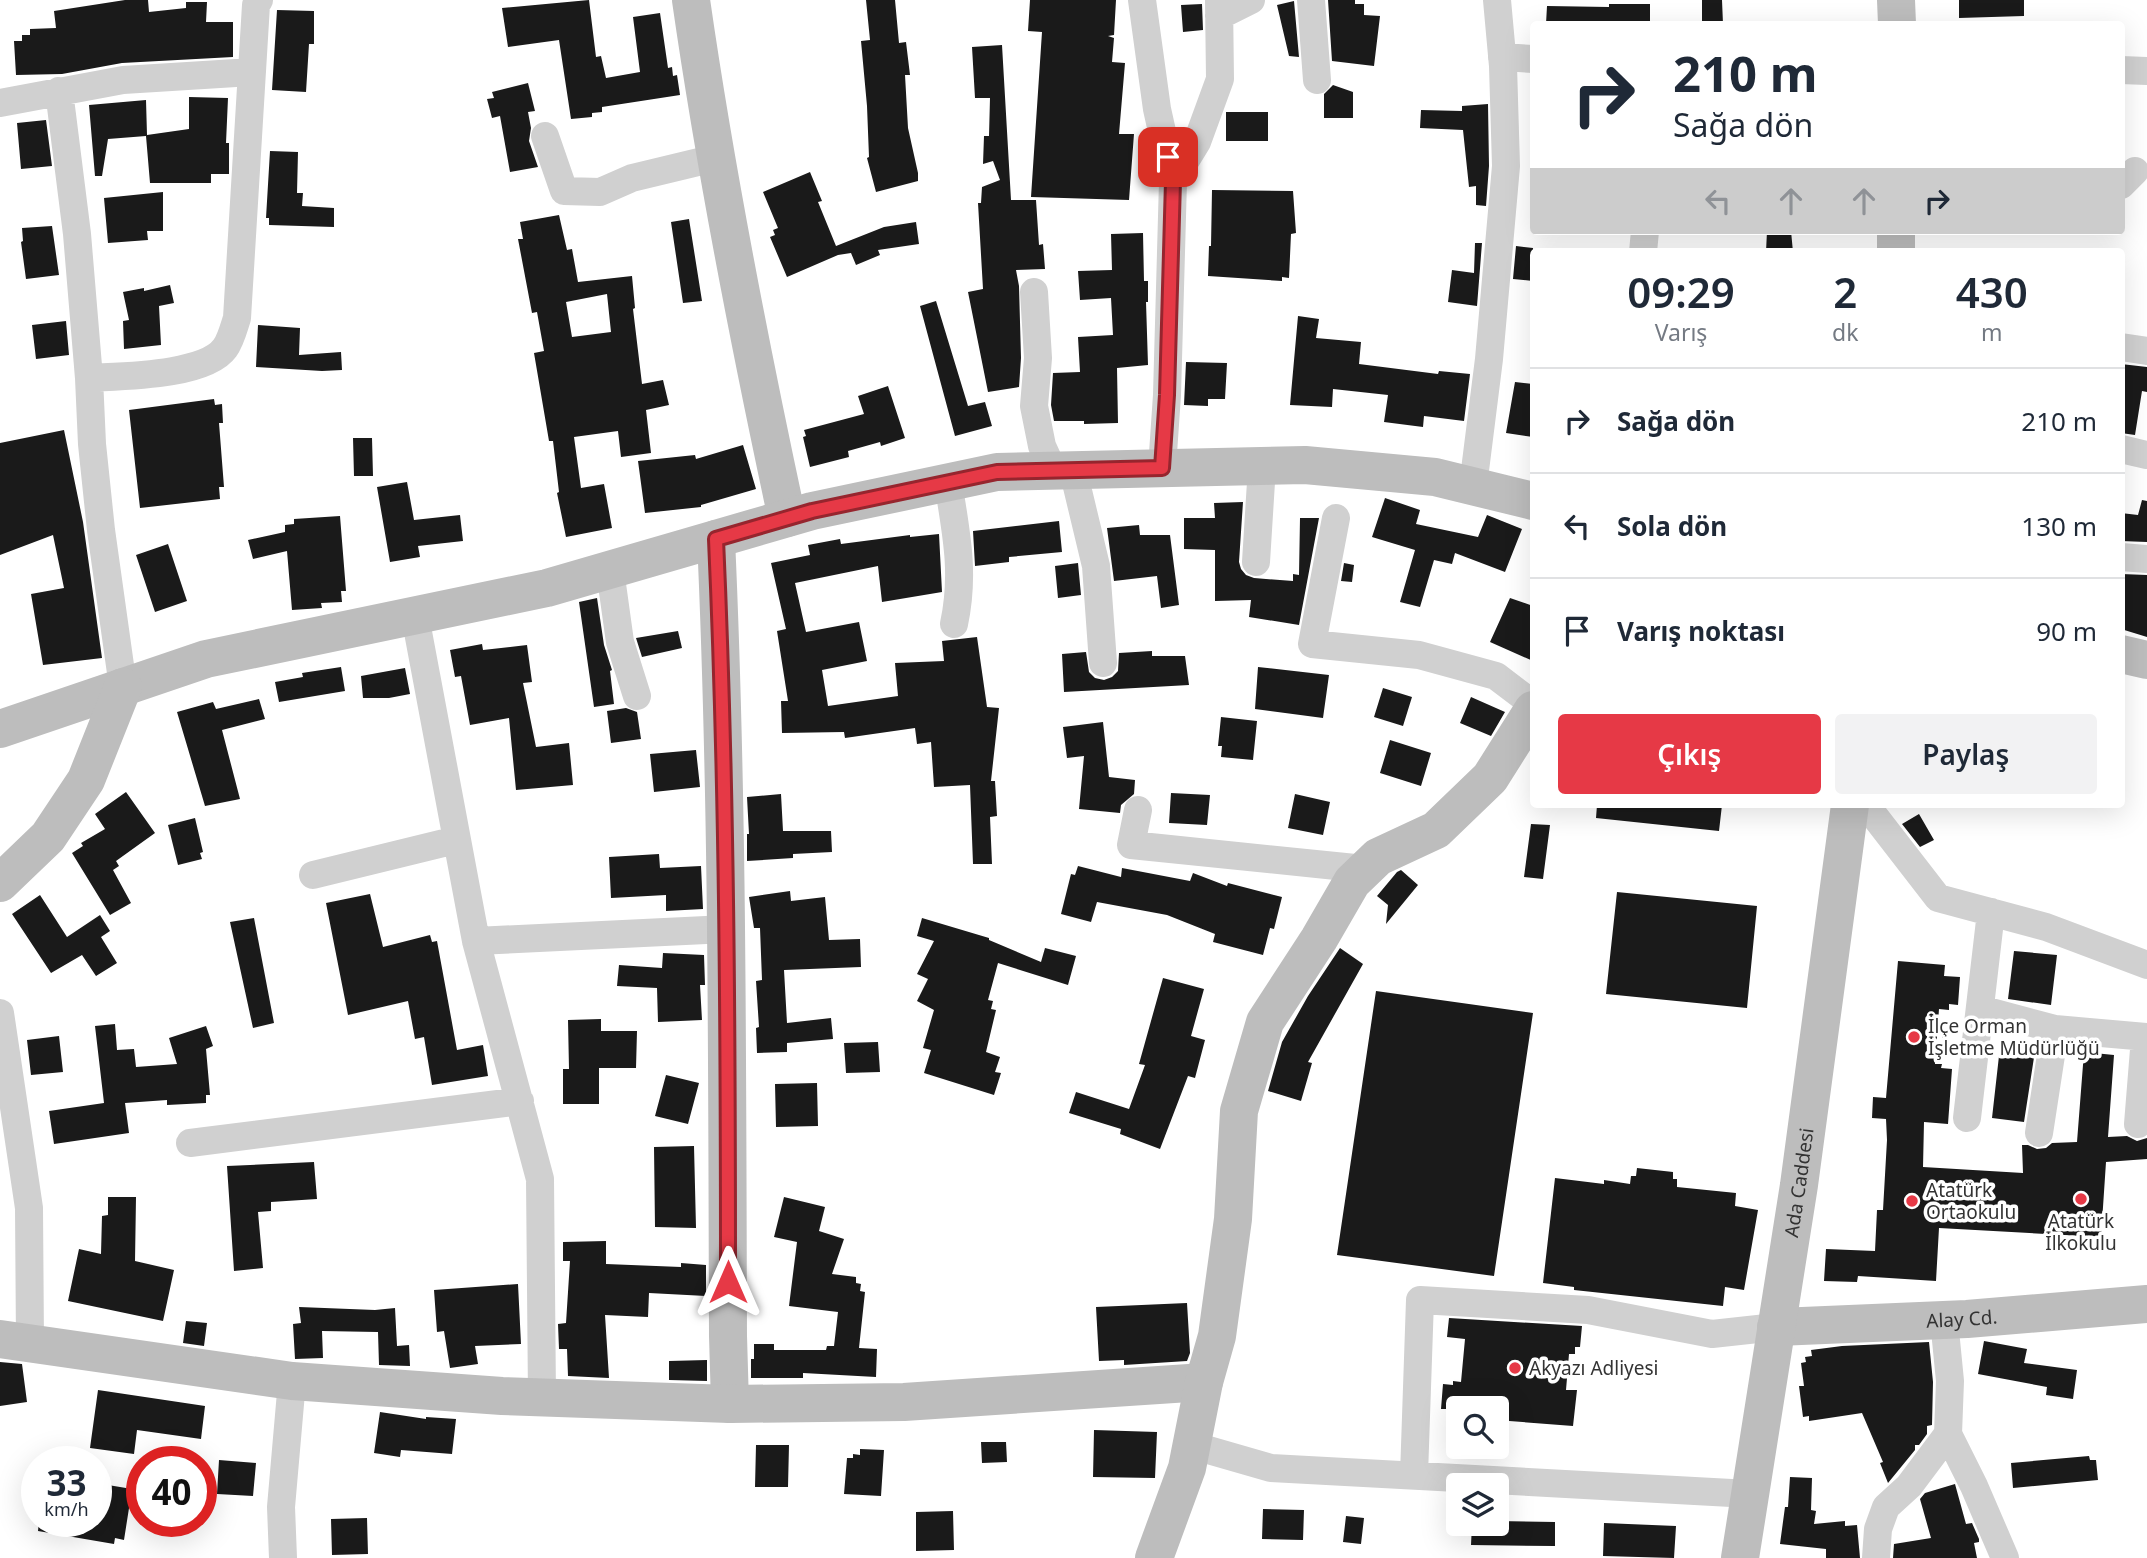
<!DOCTYPE html>
<html lang="tr">
<meta charset="utf-8">
<style>
body{margin:0;font-family:"Noto Sans",sans-serif;background:#f2f2f3;color:#1f2937;height:100vh;display:flex;flex-direction:column;font-size:26px;white-space:nowrap}
*{box-sizing:border-box;margin:0}
p{font-size:23px;color:#747a83}
.icon{flex:none;width:38px;height:38px;fill:none;stroke:currentColor;stroke-width:2;stroke-linecap:round;stroke-linejoin:round}
.map{position:relative;flex:1;overflow:hidden}
.drawer{position:absolute;left:1530px;top:248px;width:595px;height:560px;display:flex;flex-direction:column;background:#fff;border-radius:7px;box-shadow:0 7px 28px #0002}
.drawer>*{flex:none}
.top-card{position:absolute;left:1530px;top:21px;width:595px;height:214px;border-radius:7px;box-shadow:0 7px 28px #0002;background:#fff;color:#1f2937;overflow:hidden}
.buttons{position:absolute;left:1446px;top:1396px;display:grid;gap:14px}
.buttons a{display:grid;place-items:center;width:63px;height:63px;border-radius:7px;background:#fff;box-shadow:0 7px 28px #0002;font-size:35px}
.speed{position:absolute;left:21px;top:1446px;display:flex;gap:14px;font-size:35px;font-weight:700;text-align:center}
.speed>*{display:grid;place-content:center;width:91px;height:91px;border-radius:50%;background:#fff;box-shadow:0 7px 28px #0002;line-height:1}
.speed small{font-size:18px;font-weight:400}
.speed .limit{border:10px solid #d22;background:#fff;color:#111}
.pin{position:absolute;display:grid;place-items:center;width:60px;height:60px;color:#fff;margin:-30px;border-radius:14px;box-shadow:0 4px 10px #0006}
.me{position:absolute;width:77px;margin:-38px;rotate:0deg;stroke-linejoin:round;filter:drop-shadow(0 0 5px #0008)}
.turn{display:flex;align-items:center;gap:24px;height:147px;padding:0 28px;font-size:32px}
.turn .icon{width:91px;height:91px;stroke-width:2.5}
.turn b{display:block;font-size:49px;line-height:60px}
.lanes{display:flex;align-items:center;height:66px;padding:0 28px;background:#0003;justify-content:center;gap:35px;direction:ltr}
.lanes .off{opacity:.35}
.eta{display:flex;justify-content:space-evenly;align-items:center;height:119px;text-align:center}
.eta b{font-size:42px;font-weight:600;line-height:49px}
.button{display:flex;gap:14px;margin-top:auto;padding:14px 28px}
.button a{flex:1;height:80px;border-radius:7px;background:#e63946;color:#fff;font-size:28px;font-weight:600;line-height:80px;text-align:center}
.button a+a{background:#f2f2f3;color:#1f2937}
ul{padding:0;list-style:none}
li{display:flex;align-items:center;gap:21px;height:105px;padding:0 28px;border-top:2px solid #e0e1e3}
li div{flex:1}
li b{display:block;font-size:26px}
li em{font-style:normal}
.map>svg:first-child{display:block}
.building{fill:#1a1a1a;fill-rule:evenodd}
.lines{fill:none;stroke-linecap:round;stroke-linejoin:round}
.street{stroke:#d0d0d0;stroke-width:28}
.secondary{stroke:#bdbdbd;stroke-width:38}
.route-casing{stroke:#96252e;stroke-width:18}
.route{stroke:#e63946;stroke-width:12}
.poi-dot{fill:#e63946;stroke:#fff;stroke-width:2.5}
.labels{text-anchor:middle;dominant-baseline:central;stroke-width:7;stroke-linejoin:round;paint-order:stroke}
.poi-label{font-size:19px;fill:#333;stroke:#fff;text-anchor:start}
.street-label{font-size:19px;fill:#333;stroke:#fff}
</style>
<div class="map">
<svg width="2147" height="1558" viewBox="0 0 2147 1558">
<rect width="100%" height="100%" fill="#fff"/>
<path class="building" d="M125 0H148L149 12 186 8V2H207L206 22H233V57L122 63 62 74 16 75 14 41H22V35H30V29L56 28 54 11Z
M589 0 596 57 601 56 606 78 640 72 633 17 660 13 668 68 672 67 673 76 677 75 680 95 602 107V112L592 113V117L571 119 559 40 508 47 502 8Z
M866 0H895L899 43 906 42 910 75H905L908 128 918 173V181L876 192 867 158 869 157 867 106 861 41 870 40Z
M1030 0H1116L1114 35 1108 36 1114 38 1112 62 1125 63 1119 134H1134L1129 200 1031 197 1042 32 1028 31Z
M1328 0H1355V4H1364V15L1380 16 1374 66 1332 61Z
M1702 0H1722L1723 24H1702Z
M1959 0H2024V16L1959 18Z
M1294 1 1299 57 1289 56 1277 5Z
M1202 4 1203 30 1183 32 1181 5Z
M1609 4H1650V24H1546L1547 6 1609 7Z
M277 10 314 11V44H309L306 92 272 90Z
M1002 45 1011 200H1036L1039 245 1043 244 1045 269 1016 270 1019 286 1021 358 1019 387 988 392 968 292 983 289 978 203H981L982 187 1000 180 993 161 983 164 984 136H989L990 98H975L972 47Z
M528 83 535 111 528 112 531 128 529 141 538 167 510 172 500 116 492 118 487 99 494 98 492 92Z
M1333 85 1353 92V118H1324V94Z
M189 97 228 98 226 143H229V174H211V183H150L146 136 108 139 102 176H95L89 105 146 100 147 135 189 129Z
M1488 104 1489 166 1486 206 1476 205V186L1469 187 1463 130 1420 128 1421 110 1462 111V106Z
M1226 112H1268V141H1226Z
M46 120 52 166 21 169 17 123Z
M270 151 298 152 297 193H303L302 206 334 208V227L269 225V218H266Z
M810 172 822 201 818 202 836 246 884 227 916 222 919 244 878 250 880 255 856 265 851 253 838 255 787 277 770 237 775 235 773 230 778 228 763 192Z
M1212 190 1293 191 1296 233 1291 234 1289 278 1282 277V281L1208 276 1209 246H1211Z
M163 192V231H147L148 240 108 243 104 198Z
M559 215 567 250 572 249 578 282 632 276 635 308 633 309 642 384 663 380 669 405 646 410 651 453 621 457 618 431 574 437 581 488 604 484 612 528 566 537 557 493 559 492 553 441H549L534 353 544 351 537 312 532 313 518 239H523L520 222ZM607 294 611 332 572 337 566 302Z
M689 219 702 301 683 303 671 222Z
M52 226 59 275 26 279 21 242 23 241 22 228Z
M1767 231H1791L1793 252H1766Z
M1143 233 1144 281H1148V302H1146L1148 365 1117 368 1118 423 1084 424V421H1054L1051 405 1053 373 1080 372 1078 337 1113 335 1111 298 1080 300 1078 271 1112 270 1111 234Z
M1475 243H1482L1477 306 1448 302 1452 270 1474 273Z
M1516 246 1533 248V281L1513 279Z
M170 285 174 303 159 306 161 345 124 349 123 321 129 320 123 292 144 288V291Z
M936 301 968 406 985 402 992 426 955 436 920 306Z
M1298 316 1319 319 1316 338 1361 342 1359 364 1438 374 1439 371 1470 374 1464 421 1424 416 1423 427 1384 422 1388 395 1333 389 1332 407 1290 405Z
M66 321 69 355 36 359 32 325Z
M258 325 300 328 299 355 341 352 342 370 322 371 256 367Z
M1186 362 1227 363 1225 399H1208V406L1184 405Z
M2121 364 2147 367V392L2142 391 2135 435 2121 433Z
M1515 382 1533 384V437L1506 433Z
M888 386 905 438 881 446 880 442 848 451 849 457 810 467 803 437 806 436 804 430 864 414 858 396Z
M214 399 215 405 222 404 223 423H219L224 487H219L220 499 140 508 129 410Z
M64 430 83 522 102 658 43 665 31 594 64 588 53 535 0 555V443Z
M353 438H372L373 476H354Z
M743 445 756 489 701 505V507L645 513 638 461 695 455 696 459Z
M407 482 414 520 460 515 463 541 418 546 420 557 390 562 377 487Z
M1385 498 1420 510 1416 524 1478 537 1487 515 1522 529 1505 572 1455 553 1452 564 1434 560 1420 607 1400 602 1415 550 1372 537Z
M2142 500 2147 501V542L2121 541V513L2138 515Z
M1243 502 1239 562 1241 569 1246 575 1254 578 1293 581V574L1299 575 1300 518H1319L1299 625 1249 617 1251 600 1215 601V550L1184 549V518H1215L1214 503Z
M340 516 346 591H341L342 602 321 603 322 608 292 610 287 551 253 559 248 540 285 532V525L294 524V519Z
M1059 521 1062 552 1009 557V562L975 566 973 531Z
M1139 525 1140 535H1170L1179 605 1161 608 1157 576 1114 581 1107 528Z
M939 534 942 592 882 602 878 566 795 583 806 632 859 622 867 661 822 670 828 706 898 696 895 663 944 661 942 641 977 637 987 707 999 708 991 781H995L997 816 990 817 992 864H973L970 785 934 787 931 742 917 744 915 728 845 738 844 732 782 733 781 701H788L777 631 786 629 771 563 810 555 808 545 840 539 841 544 910 535V537Z
M168 544 187 601 155 612 136 555Z
M1078 563 1081 595 1058 598 1055 566Z
M1344 563 1354 565 1352 582 1341 581Z
M2121 574 2147 575V637L2121 629Z
M597 598 604 645 612 670 610 671 614 704 594 707 579 602Z
M1510 598 1533 606V661L1490 642Z
M678 631 682 648 642 657 636 638Z
M482 644 483 650 527 645 532 682 523 683 536 747 569 743 573 785 516 790 509 718 470 725 461 676 455 677 450 650Z
M1152 651V656H1185L1189 685 1064 692 1062 654 1086 652 1089 672 1095 678 1104 680 1112 677 1118 671 1119 653Z
M341 667 345 691 279 702 275 682 303 677 302 673Z
M1258 667 1329 675 1323 718 1255 709Z
M405 668 410 694 389 698H363L361 676Z
M1383 688 1412 697 1403 726 1374 717Z
M1471 697 1505 712 1491 736 1460 723Z
M259 699 265 719 222 730 240 799 205 806 177 712 213 702 216 709Z
M626 708 637 712 641 739 611 743 607 711Z
M1221 717 1257 721 1253 760 1221 757 1222 746H1218Z
M1103 722 1109 777 1135 780 1134 794 1121 805 1120 813 1079 809 1084 756 1067 758 1063 727Z
M1390 740 1431 753 1421 786 1380 773Z
M696 750 700 787 654 792 650 754Z
M126 792 155 833 116 861 119 866 113 870 131 903 110 915 72 853 83 846 81 843 105 829 95 814Z
M1171 793 1210 795 1207 825 1169 823Z
M781 794 783 831H831L832 852 793 854V858L747 861V834H749L747 797Z
M1295 794 1330 802 1323 835 1288 828Z
M1597 805H1722L1719 831 1596 818Z
M1919 814 1934 840 1920 847 1902 824Z
M195 818 203 852 200 853 202 859 178 865 168 825Z
M1531 824 1550 825 1543 879 1524 877Z
M659 854 660 868 701 866 703 909 666 911V895L611 898 609 857Z
M1078 866 1121 877 1122 868 1190 881 1193 873 1227 886 1228 883 1282 897 1274 929 1270 928 1263 955 1213 942 1215 934 1167 915 1097 902 1091 922 1061 914 1071 874 1075 875Z
M1401 870 1418 885 1386 924 1388 905 1377 896 1397 872Z
M790 891 791 901 825 897 829 940 860 939 861 967 784 970 787 1023 831 1018 833 1039 787 1043V1052L757 1053 756 1028 759 1027 756 981 762 980 760 928H754L749 897Z
M1617 892 1757 906 1747 1008 1606 994Z
M370 894 383 947 430 935 432 942 437 941 457 1050 483 1045 488 1076 432 1085 424 1037 415 1039 408 1001 348 1015 326 903Z
M40 895 67 937 100 915 110 931 101 937 117 963 96 976 82 955 51 973 12 914Z
M254 918 274 1023 253 1028 230 922Z
M922 918 989 938V940L1041 962 1045 948 1076 956 1068 985 998 963 988 1000 993 1001 991 1009 996 1010 986 1052 1000 1057 995 1072 1001 1073 994 1095 924 1073 931 1050 923 1048 934 1010 917 1001 928 979 917 974 934 941 917 936Z
M1340 948 1363 964 1308 1062 1312 1063 1301 1101 1268 1091 1282 1042 1308 996Z
M2014 951 2057 955 2051 1005 2008 999Z
M663 953 704 955 705 985H700L702 1020 658 1022 657 988 617 986 619 965 662 968Z
M1898 961 1945 965 1944 976 1960 977 1958 1005 1949 1004V1010L1939 1009 1935 1064H1942L1941 1068 1952 1069 1948 1124 1924 1122 1923 1167 2023 1173 2022 1145H2028L2037 1149 2046 1148 2052 1143 2077 1142 2084 1052 2114 1055 2108 1137 2127 1136 2137 1141 2147 1138V1159L2106 1162 2101 1237 1939 1228 1936 1281 1858 1276 1857 1282 1824 1281 1826 1249 1875 1251 1877 1210H1883L1887 1140 1886 1119 1872 1118 1873 1097 1886 1098Z
M1163 978 1204 989 1191 1036 1205 1040 1195 1078 1188 1076 1160 1149 1120 1134 1121 1129 1069 1113 1076 1092 1129 1109 1145 1065 1139 1064Z
M1376 991 1533 1013 1494 1276 1337 1255Z
M601 1019V1031H637L636 1068H599V1104H563V1069H569L568 1020Z
M115 1024 117 1050 134 1049 136 1067 177 1064 169 1038 206 1026 213 1046 206 1049 210 1095H206V1103L167 1105V1100L125 1103 129 1133 54 1144 49 1111 104 1103 95 1026Z
M59 1036 63 1072 31 1075 27 1040Z
M878 1042 880 1072 846 1073 844 1043Z
M2000 1047 2035 1051 2024 1122 1992 1118Z
M666 1075 699 1083 688 1124 655 1116Z
M817 1083 818 1126 776 1127 775 1084Z
M694 1146 696 1228 655 1227 654 1147Z
M314 1162 317 1199 271 1202V1211L258 1212 263 1268 234 1271 227 1166Z
M1637 1168 1673 1172V1179H1677V1187L1736 1193 1735 1206 1758 1210 1744 1290 1725 1287 1723 1306 1574 1290V1287L1543 1283 1555 1178 1604 1184V1180L1630 1184 1631 1176H1636Z
M108 1197H136L135 1261 174 1270 163 1321 68 1301 79 1249 101 1254 102 1216 108 1215Z
M784 1197 825 1207 819 1231 844 1239 832 1274 856 1277V1283L861 1284 860 1291 865 1292 859 1348 877 1349 876 1377 803 1373V1378H751V1359H754V1344H774V1350H826L827 1346H834L838 1312 789 1306 797 1242 774 1237Z
M606 1241V1264L681 1267V1263L706 1265V1296L649 1293 648 1317 605 1315 609 1378 568 1376 567 1349H559L558 1324 566 1323 570 1261H563V1242Z
M518 1284 521 1344 475 1346 478 1364 450 1368 444 1331 437 1332 434 1290Z
M1187 1303 1190 1353 1187 1361 1124 1365V1360L1099 1361 1096 1307Z
M299 1307 375 1310 395 1308 397 1346 409 1345 410 1366 379 1365 378 1332 322 1331 323 1358 295 1359 293 1324 301 1323Z
M1449 1318 1582 1326 1580 1347H1575V1354H1569L1566 1390H1577L1573 1426 1496 1420V1409H1441L1443 1384 1453 1385V1381L1461 1382 1465 1339 1447 1337Z
M186 1321 207 1323 204 1346 183 1343Z
M1984 1341 2027 1349 2024 1363 2077 1370 2073 1399 2046 1395 2047 1387 1978 1374Z
M1929 1342 1933 1382 1932 1425 1927 1426V1434L1919 1445H1915V1450L1888 1483 1880 1463 1883 1462 1862 1413 1809 1421V1416L1803 1417 1799 1386H1804L1801 1363 1806 1362 1805 1357 1812 1356 1811 1350 1842 1346Z
M707 1360V1381L669 1380V1361Z
M0 1362 22 1364 27 1402 0 1406Z
M98 1390 205 1406 201 1439 137 1430 134 1454 90 1448Z
M380 1412 426 1419V1417L456 1419 452 1454 401 1450 400 1457 374 1453Z
M1094 1430 1157 1432 1155 1478 1093 1477Z
M981 1442H1006L1007 1462 982 1463Z
M756 1445H789L788 1487H755Z
M860 1449 884 1450 881 1496 844 1494 847 1458H853V1454L860 1455Z
M2089 1456 2090 1460H2096L2098 1480 2013 1488 2011 1463Z
M219 1460 256 1463 253 1496 217 1494Z
M1790 1477 1812 1478 1811 1510 1816 1511 1814 1524 1845 1521V1526L1857 1525 1860 1558H1826V1549L1780 1544 1785 1507H1788Z
M96 1483 132 1489 124 1540 115 1538 114 1544 38 1531 39 1521H96Z
M1955 1484 1966 1524 1972 1523 1979 1539V1542L1974 1543 1977 1558H1893L1894 1544 1931 1538 1920 1499 1925 1493Z
M1263 1509 1304 1510 1303 1540 1262 1539Z
M953 1511 954 1550 916 1551V1512Z
M1346 1516 1364 1518 1361 1544 1343 1542Z
M367 1518 368 1554 332 1555 331 1519Z
M1496 1521 1555 1522V1546L1471 1545 1472 1524H1496Z
M1604 1523 1676 1526 1674 1558 1603 1556Z"/>
<g class="lines">
<path class="street" d="M1142 0 1157 109 1173 181 1167 395 1162 468
M1311 0 1317 80
M1219 16 1251 0
M1502 57 1533 59
M2121 70 2147 71
M59 91 77 234 89 378 92 444 101 530 123 687
M0 103 123 80 252 72
M545 136 564 191 600 192 632 178 715 158
M1173 181 1197 142 1220 79 1219 0
M2121 185 2135 171
M1643 252 1645 231
M1034 292 1038 358 1034 406 1042 446 1053 470
M2121 347 2147 351
M89 378C121 376 205 376 225 348 231 340 234 327 237 318L256 5 259 0
M2121 449 2147 455
M1073 470 1096 566 1103 663
M948 482C956 532 965 573 954 624
M1473 486 1489 359 1506 166 1503 66 1497 0
M1336 518 1312 644 1419 655 1496 676 1533 704
M2121 557 2147 559
M1256 562 1262 466
M610 570 620 642 637 696
M415 616 476 941 540 1179 542 1397
M1866 805 1938 898 2046 927 2147 965
M1138 810 1131 845 1365 869
M313 875 456 840
M476 941 727 929
M1980 1009 2055 1029 2147 1037
M0 1013 29 1208 30 1343
M1967 1118 1991 912
M2138 1124 2145 1037
M2039 1133 2055 1029
M190 1143 520 1101
M1944 1320 1950 1381 1948 1434 1974 1486 2005 1558
M1191 1445 1271 1468 1750 1494
M1414 1475 1420 1300 1588 1310 1712 1334 1776 1327
M283 1558 281 1507 292 1381
M1876 1558 1878 1529 1886 1507 1909 1486 1948 1434"/>
<g class="secondary">
<path d="M691 0C716 174 750 346 787 518"/>
<path d="M1896 0 1897 24"/>
<path d="M1896 252V231"/>
<path d="M716 539C728 804 727 1070 728 1336L730 1404"/>
<path d="M2121 654 2147 660"/>
<path d="M0 729 206 659 547 588 812 511 997 472 1305 465 1435 477 1533 501"/>
<path d="M0 883 48 837 86 780 123 687"/>
<path id="s1" d="M1776 1327 1967 1319 2147 1304"/>
<path d="M0 1339 292 1381 502 1396 730 1404 904 1402 1204 1382"/>
<path d="M1154 1558 1187 1468 1204 1382 1217 1336 1233 1219 1239 1111 1265 1022 1319 939 1352 882 1378 857 1436 830 1490 778 1533 710"/>
<path id="s2" d="M1740 1558 1799 1185 1850 805"/>
</g>
</g>
<g class="lines">
<defs>
<path id="route" d="M728 1282C728 1034 727 786 716 539L812 511 997 472 1162 468 1167 395 1173 181 1168 157"/>
</defs>
<use href="#route" class="route-casing"/>
<use href="#route" class="route"/>
</g>
<g class="poi-dot">
<circle cx="1914" cy="1037" r="7"/>
<circle cx="2081" cy="1199" r="7"/>
<circle cx="1912" cy="1201" r="7"/>
<circle cx="1515" cy="1368" r="7"/>
</g>
<g class="labels">
<g class="poi-label">
<text x="1928" y="1026">İlçe Orman<tspan x="1928" dy="22">İşletme Müdürlüğü</tspan></text>
<text x="1926" y="1190">Atatürk<tspan x="1926" dy="22">Ortaokulu</tspan></text>
<text x="2081" y="1221" text-anchor="middle">Atatürk<tspan x="2081" dy="22">İlkokulu</tspan></text>
<text x="1529" y="1368">Akyazı Adliyesi</text>
</g>
<g class="street-label">
<text stroke="none"><textPath href="#s2" startOffset="380">Ada Caddesi</textPath></text>
<text stroke="none"><textPath href="#s1" startOffset="186">Alay Cd.</textPath></text>
</g>
</g>
</svg>
<div class="buttons">
<a><svg class="icon" aria-label="search" viewBox="0 0 24 24"><circle cx="10" cy="10" r="6"/><path d="M15 15l6 6"/></svg></a>
<a><svg class="icon" aria-label="layers" viewBox="0 0 24 24"><path d="M12 4l9 5-9 5-9-5zM3 14l9 5 9-5"/></svg></a>
</div>
<div class="speed"><div>33<small>km/h</small></div><div class="limit">40</div></div>
<div class="pin" style="left:1168px;top:157px;background:#d93025"><svg class="icon" aria-label="arrive" viewBox="0 0 24 24"><path d="M6 21V4h12l-3 4 3 4H6"/></svg></div>
<svg class="me" style="left:728px;top:1282px" viewBox="-20 -20 40 40"><path d="M0-17L14 15 0 8-14 15z" fill="#e63946" stroke="#fff" stroke-width="4"/></svg>
<div class="top-card">
<div class="turn"><svg class="icon" aria-label="right" viewBox="0 0 24 24"><path d="M7 20v-9h11M14 6l5 5-5 5"/></svg><div><b>210 m</b>Sağa dön</div></div>
<div class="lanes"><svg class="icon off" aria-label="left" viewBox="0 0 24 24"><path d="M17 20v-9H6M10 6l-5 5 5 5"/></svg><svg class="icon off" aria-label="ahead" viewBox="0 0 24 24"><path d="M12 20V5M6 11l6-6 6 6"/></svg><svg class="icon off" aria-label="ahead" viewBox="0 0 24 24"><path d="M12 20V5M6 11l6-6 6 6"/></svg><svg class="icon" aria-label="right" viewBox="0 0 24 24"><path d="M7 20v-9h11M14 6l5 5-5 5"/></svg></div>
</div>
<section class="drawer">
<div class="eta">
<div><b>09:29</b><p>Varış</p></div>
<div><b>2</b><p>dk</p></div>
<div><b>430</b><p>m</p></div>
</div>
<ul>
<li><svg class="icon" aria-label="right" viewBox="0 0 24 24"><path d="M7 20v-9h11M14 6l5 5-5 5"/></svg><div><b>Sağa dön</b></div><em>210 m</em></li>
<li><svg class="icon" aria-label="left" viewBox="0 0 24 24"><path d="M17 20v-9H6M10 6l-5 5 5 5"/></svg><div><b>Sola dön</b></div><em>130 m</em></li>
<li><svg class="icon" aria-label="arrive" viewBox="0 0 24 24"><path d="M6 21V4h12l-3 4 3 4H6"/></svg><div><b>Varış noktası</b></div><em>90 m</em></li>
</ul>
<div class="button"><a>Çıkış</a><a>Paylaş</a></div>
</section>
</div>
